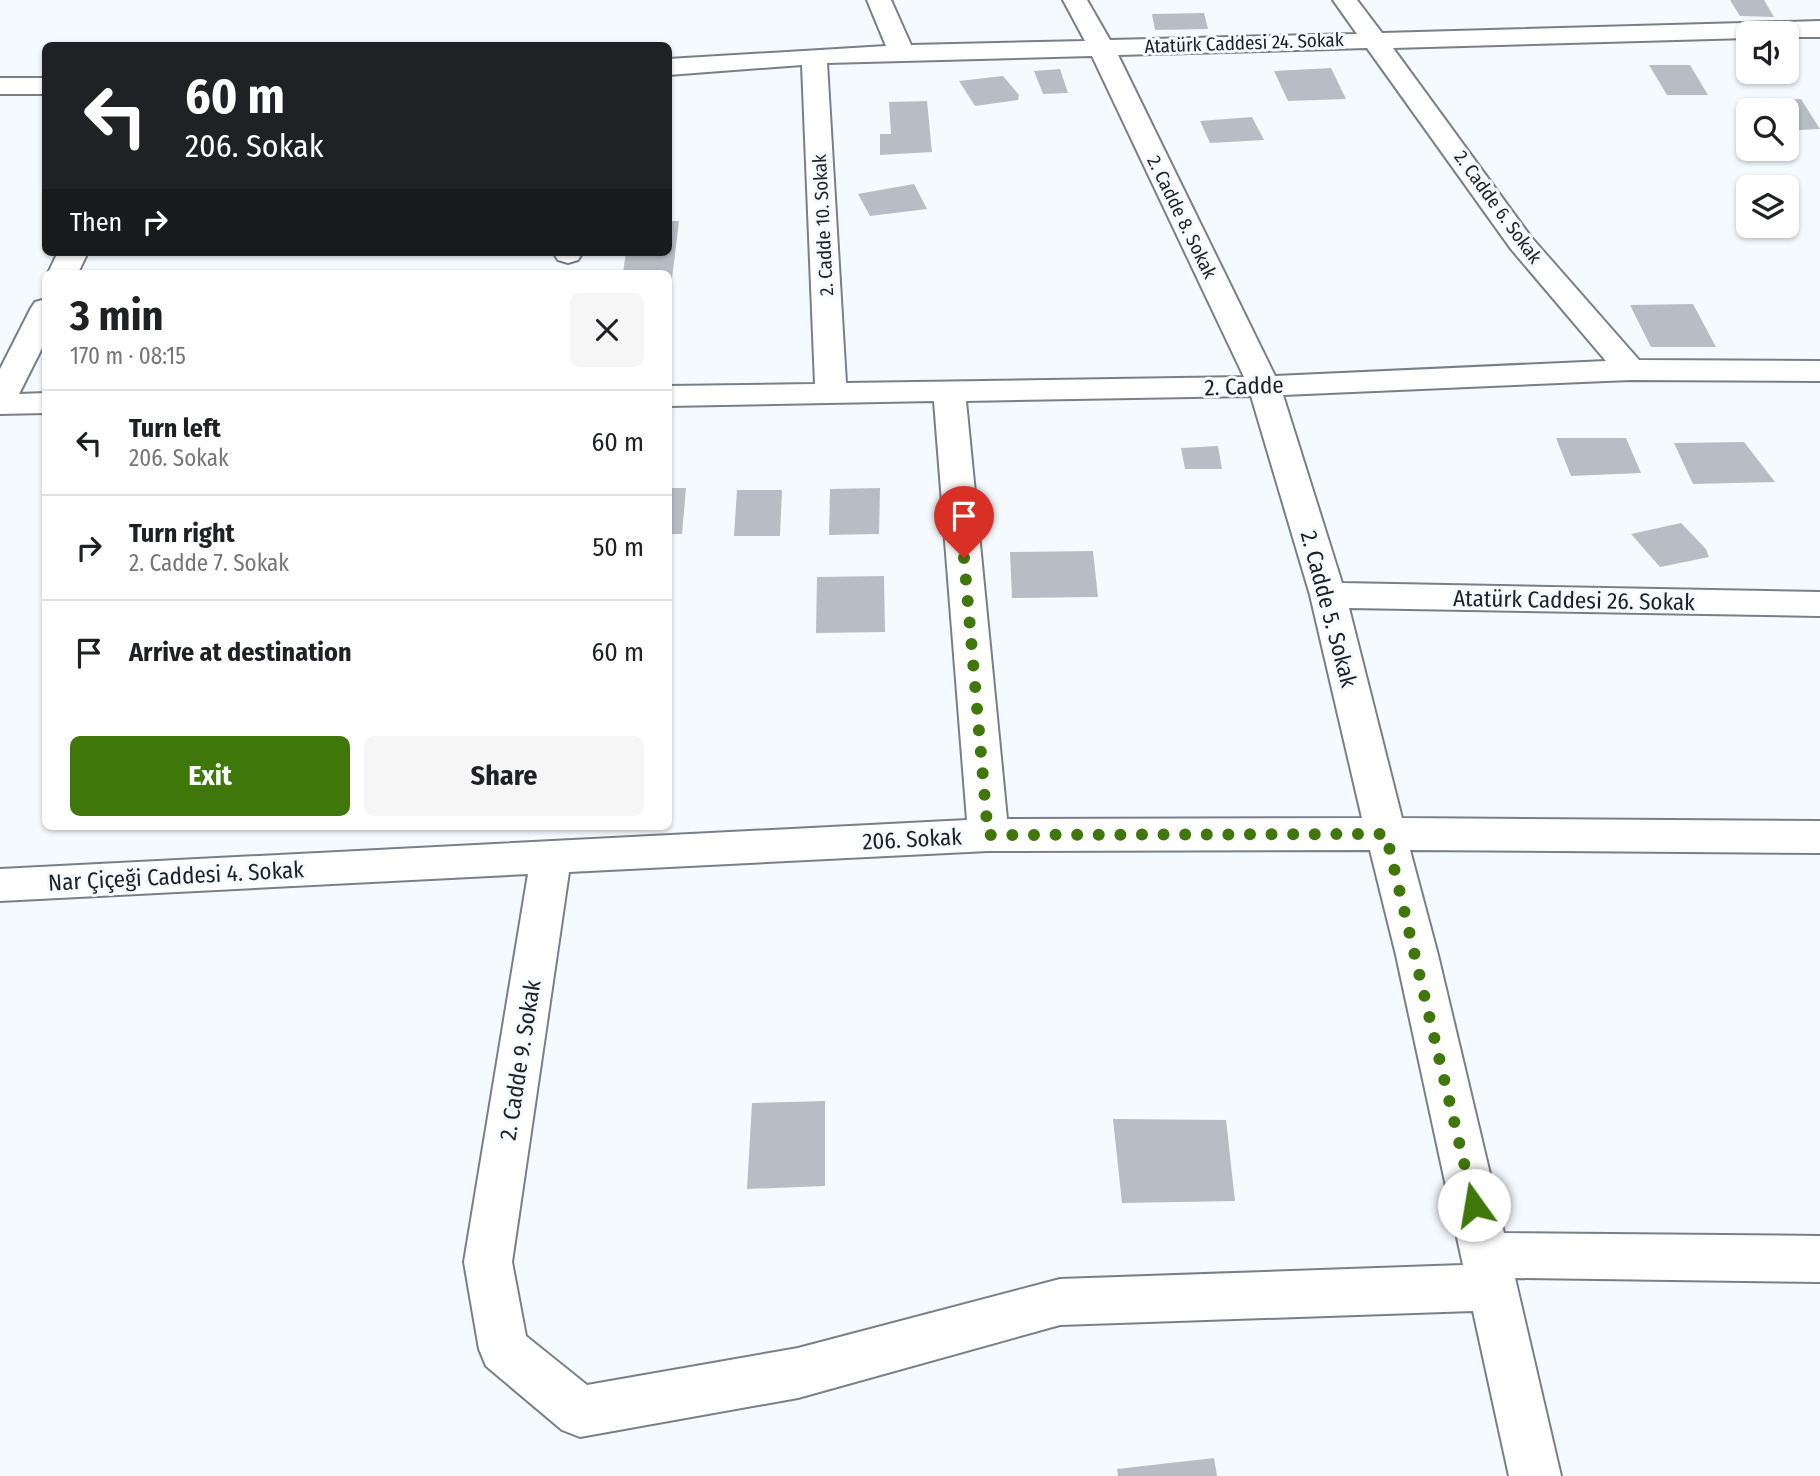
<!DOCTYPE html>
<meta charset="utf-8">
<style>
body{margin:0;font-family:"Fira Sans Condensed",sans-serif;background:#f6f6f6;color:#202124;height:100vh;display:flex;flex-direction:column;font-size:26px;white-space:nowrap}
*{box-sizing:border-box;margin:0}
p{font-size:23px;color:#757577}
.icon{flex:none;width:38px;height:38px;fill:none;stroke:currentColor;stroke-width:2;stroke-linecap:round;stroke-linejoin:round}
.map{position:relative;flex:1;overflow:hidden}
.details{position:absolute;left:42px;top:270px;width:630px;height:560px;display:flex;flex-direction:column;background:#fff;border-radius:10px;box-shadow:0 2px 5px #0004}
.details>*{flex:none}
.top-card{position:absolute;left:42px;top:42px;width:630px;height:214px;border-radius:10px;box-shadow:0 2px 5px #0004;background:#202124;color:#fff;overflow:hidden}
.tools{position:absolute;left:1736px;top:21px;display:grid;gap:14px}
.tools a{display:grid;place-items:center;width:63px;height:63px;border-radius:10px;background:#fff;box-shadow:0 2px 5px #0004;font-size:35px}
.pin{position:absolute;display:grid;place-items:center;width:60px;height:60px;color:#fff;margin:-72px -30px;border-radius:50% 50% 50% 0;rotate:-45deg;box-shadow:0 0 7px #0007}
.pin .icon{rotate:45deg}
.me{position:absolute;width:77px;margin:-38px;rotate:347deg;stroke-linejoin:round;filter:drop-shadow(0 0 5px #0008)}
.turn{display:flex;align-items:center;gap:24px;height:147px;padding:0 28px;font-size:32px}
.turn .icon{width:91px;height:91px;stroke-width:2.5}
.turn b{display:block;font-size:49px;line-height:60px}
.then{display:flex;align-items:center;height:66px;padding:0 28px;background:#0003;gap:14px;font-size:26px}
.round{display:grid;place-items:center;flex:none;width:74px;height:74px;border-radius:10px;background:#f6f6f6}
.summary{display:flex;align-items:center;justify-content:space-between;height:119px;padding:0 28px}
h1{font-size:42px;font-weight:700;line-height:52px}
.button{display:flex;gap:14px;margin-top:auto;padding:14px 28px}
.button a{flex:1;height:80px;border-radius:10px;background:#3f770b;color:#fff;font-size:28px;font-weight:700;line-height:80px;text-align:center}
.button a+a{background:#f6f6f6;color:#202124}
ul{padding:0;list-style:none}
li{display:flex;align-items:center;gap:21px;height:105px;padding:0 28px;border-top:2px solid #e0e0e0}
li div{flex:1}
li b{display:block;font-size:26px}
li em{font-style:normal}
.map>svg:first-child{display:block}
.building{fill:#b6bdc5}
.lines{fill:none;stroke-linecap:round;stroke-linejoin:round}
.minor-casing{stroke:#797f87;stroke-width:4}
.minor{fill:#fff;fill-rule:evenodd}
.route{stroke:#3f770b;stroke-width:12;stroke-dasharray:0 21.6}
.labels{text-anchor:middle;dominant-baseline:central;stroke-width:6;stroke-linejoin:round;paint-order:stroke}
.far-street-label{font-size:19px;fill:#1e2023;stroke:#f5faff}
.street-label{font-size:23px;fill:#1e2023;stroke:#f5faff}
</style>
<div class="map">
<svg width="1820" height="1476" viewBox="0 0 1820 1476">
<rect width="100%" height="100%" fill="#f5faff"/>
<path class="building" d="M1730 0H1764L1774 17 1740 16Z
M1204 13 1208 29 1155 30 1152 14Z
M1649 65H1690L1708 95H1667Z
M1331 68 1346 99 1288 101 1274 71Z
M1060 69 1068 93 1043 94 1034 71Z
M1003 76 1019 95 1018 100 975 106 959 81Z
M1801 99 1820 129 1799 130 1779 100Z
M927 101 932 152 880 155V134H891L889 102Z
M1252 117 1264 140 1210 143 1200 121Z
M914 184 927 209 870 216 858 194Z
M668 221H679L671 287H668V273H623L626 252H668Z
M1693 304 1716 347H1651L1630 305Z
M1556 438H1626L1641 473 1571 476Z
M1744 442 1775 482 1693 484 1674 443Z
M1218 446 1222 469H1185L1181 448Z
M668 488H686L682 534H668Z
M880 488 879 534 829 535 830 489Z
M737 490H782L780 536H734Z
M1681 523 1706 549 1709 557 1660 567 1631 534Z
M1093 551 1098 597 1012 598 1010 552Z
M884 576 885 632 816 633 817 577Z
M825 1101V1186L747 1189 752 1103Z
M1113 1119 1226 1120 1235 1201 1122 1203Z
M1214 1458 1217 1476H1118L1117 1469Z"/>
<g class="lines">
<defs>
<path id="minor" d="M867 0H891L911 45 1085 41 1063 0H1087L1110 40 1357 34 1333 0H1357L1382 33 1820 21V37H1787V33H1748V38L1393 48 1531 237 1639 360 1820 361V381L1630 380 1283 395 1342 583 1820 592V616L1349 608 1402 818 1820 821V853L1410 850 1438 955 1504 1233 1820 1236V1282L1515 1278 1561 1476H1509L1473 1311 1060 1325 798 1398 580 1437 562 1430 486 1366 479 1349 464 1262 528 874 0 901V869L967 820 934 401 668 406V386L815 384 802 65 668 75V59L886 46ZM1367 48 1511 249 1606 361 1275 376 1118 55ZM1092 56 1244 377 846 383 827 63ZM1251 396 1310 595 1362 818 1007 819 966 401ZM1370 850 1396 955 1463 1265 1060 1279 798 1348 587 1385 526 1336 512 1262 569 872 988 851Z
M0 78H46V94H0Z
M58 252H88L78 273H48Z
M553 252H583L578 260 568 263 558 260Z
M46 299V340L19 394 46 393V413L0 414V369L31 308 35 302Z"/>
</defs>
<use href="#minor" class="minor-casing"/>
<use href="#minor" class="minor"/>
</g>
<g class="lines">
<path class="route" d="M964 558 988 835 1386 834 1474 1205"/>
</g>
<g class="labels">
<g class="far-street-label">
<text transform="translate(1244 43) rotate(-2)">Atatürk Caddesi 24. Sokak</text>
<text transform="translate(1498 207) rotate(54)">2. Cadde 6. Sokak</text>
<text transform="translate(1182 217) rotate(64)">2. Cadde 8. Sokak</text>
<text transform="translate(823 225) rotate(-93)">2. Cadde 10. Sokak</text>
</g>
<g class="street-label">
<text transform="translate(1244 386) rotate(-2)">2. Cadde</text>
<text transform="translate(1574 600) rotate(1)">Atatürk Caddesi 26. Sokak</text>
<text transform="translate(1329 609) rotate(75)">2. Cadde 5. Sokak</text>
<text transform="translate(912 839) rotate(-3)">206. Sokak</text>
<text transform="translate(176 876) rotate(-3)">Nar Çiçeği Caddesi 4. Sokak</text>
<text transform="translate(520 1060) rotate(-81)">2. Cadde 9. Sokak</text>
</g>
</g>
</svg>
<div class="tools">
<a><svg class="icon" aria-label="sound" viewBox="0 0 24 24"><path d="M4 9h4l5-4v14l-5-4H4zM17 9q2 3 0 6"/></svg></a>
<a><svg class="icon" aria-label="search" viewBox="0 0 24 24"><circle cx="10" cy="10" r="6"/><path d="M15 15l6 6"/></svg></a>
<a><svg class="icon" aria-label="layers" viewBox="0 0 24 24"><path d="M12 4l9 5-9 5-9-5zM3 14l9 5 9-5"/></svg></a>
</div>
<div class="pin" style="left:964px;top:558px;background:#d93025"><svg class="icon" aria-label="arrive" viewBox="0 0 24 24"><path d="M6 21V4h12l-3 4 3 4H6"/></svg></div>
<svg class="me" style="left:1474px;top:1205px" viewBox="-20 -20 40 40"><circle r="19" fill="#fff"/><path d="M0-13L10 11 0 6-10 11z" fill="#3f770b"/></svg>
<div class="top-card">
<div class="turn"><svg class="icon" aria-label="left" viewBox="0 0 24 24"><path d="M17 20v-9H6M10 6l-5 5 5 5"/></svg><div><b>60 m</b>206. Sokak</div></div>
<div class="then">Then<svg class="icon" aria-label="right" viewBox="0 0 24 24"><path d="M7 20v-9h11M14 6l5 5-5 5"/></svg></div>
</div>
<section class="details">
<div class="summary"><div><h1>3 min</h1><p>170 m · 08:15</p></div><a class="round"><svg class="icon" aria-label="close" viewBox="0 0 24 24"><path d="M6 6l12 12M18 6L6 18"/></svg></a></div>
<ul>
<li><svg class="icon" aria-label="left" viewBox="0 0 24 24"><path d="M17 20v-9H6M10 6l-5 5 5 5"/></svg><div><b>Turn left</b><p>206. Sokak</p></div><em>60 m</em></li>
<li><svg class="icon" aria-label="right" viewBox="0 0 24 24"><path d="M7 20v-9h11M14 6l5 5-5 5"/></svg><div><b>Turn right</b><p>2. Cadde 7. Sokak</p></div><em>50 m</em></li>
<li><svg class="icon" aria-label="arrive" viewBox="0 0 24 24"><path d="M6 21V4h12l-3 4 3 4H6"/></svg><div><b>Arrive at destination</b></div><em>60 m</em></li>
</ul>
<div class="button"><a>Exit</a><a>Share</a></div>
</section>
</div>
